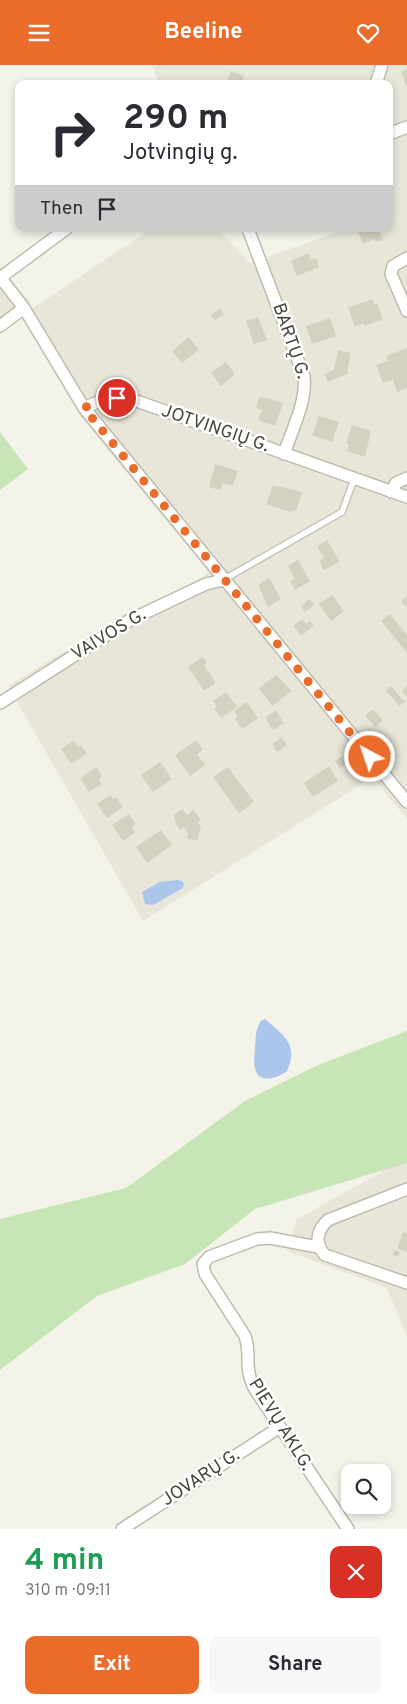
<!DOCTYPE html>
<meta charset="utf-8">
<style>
body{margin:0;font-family:Overpass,sans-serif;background:#f7f7f7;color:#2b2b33;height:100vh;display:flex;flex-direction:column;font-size:19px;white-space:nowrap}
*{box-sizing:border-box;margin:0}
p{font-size:16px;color:#7c7c81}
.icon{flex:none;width:28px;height:28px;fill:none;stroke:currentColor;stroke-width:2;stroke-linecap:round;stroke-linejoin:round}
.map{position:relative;height:1464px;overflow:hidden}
.side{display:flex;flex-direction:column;background:#fff;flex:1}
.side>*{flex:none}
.guide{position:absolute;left:15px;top:15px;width:378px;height:152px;border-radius:10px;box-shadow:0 2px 8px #0003;background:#fff;color:#2b2b33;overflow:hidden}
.buttons{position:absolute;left:341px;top:1399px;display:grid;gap:10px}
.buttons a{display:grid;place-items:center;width:50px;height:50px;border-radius:10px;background:#fff;box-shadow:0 2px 8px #0003;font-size:25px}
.pin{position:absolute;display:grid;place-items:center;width:42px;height:42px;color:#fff;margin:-21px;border:2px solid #fff;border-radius:50%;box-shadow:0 1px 5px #0007}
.me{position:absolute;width:55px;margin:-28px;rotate:320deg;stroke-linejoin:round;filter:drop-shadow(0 0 4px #0008)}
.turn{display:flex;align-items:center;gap:18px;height:105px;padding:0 25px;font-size:22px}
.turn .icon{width:65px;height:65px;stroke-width:2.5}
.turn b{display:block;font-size:35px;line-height:42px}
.then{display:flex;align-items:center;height:48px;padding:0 25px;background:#0003;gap:10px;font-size:19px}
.round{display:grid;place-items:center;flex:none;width:52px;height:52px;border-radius:10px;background:#f7f7f7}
.overview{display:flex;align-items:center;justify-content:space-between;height:85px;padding:0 25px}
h1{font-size:30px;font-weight:700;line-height:38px;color:#1e9e55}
.primary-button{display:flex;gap:10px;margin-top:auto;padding:10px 25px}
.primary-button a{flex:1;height:58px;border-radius:10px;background:#ea6c2b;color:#fff;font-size:20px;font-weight:700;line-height:58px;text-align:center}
.primary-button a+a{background:#f7f7f7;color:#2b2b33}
header{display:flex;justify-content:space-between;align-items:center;height:65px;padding:0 25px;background:#ea6c2b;color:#fff;font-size:22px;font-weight:700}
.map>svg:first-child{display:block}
.residential{fill:#e7e6d9}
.green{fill:#c7e5b6}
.water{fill:#acc5eb}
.building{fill:#d5d1c0}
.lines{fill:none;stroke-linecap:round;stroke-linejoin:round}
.lane-casing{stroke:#bfbcad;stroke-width:8}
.street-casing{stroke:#bfbcad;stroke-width:14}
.lane{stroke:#fff;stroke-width:5.5}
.street{stroke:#fff;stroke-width:11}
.route{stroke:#ea6c2b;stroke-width:9;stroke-dasharray:0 16.2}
.labels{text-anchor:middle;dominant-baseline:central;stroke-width:5;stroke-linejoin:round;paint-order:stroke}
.street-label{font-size:18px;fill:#474439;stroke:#fff}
</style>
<header><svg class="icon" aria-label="menu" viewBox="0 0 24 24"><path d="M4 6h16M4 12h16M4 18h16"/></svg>Beeline<svg class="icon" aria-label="heart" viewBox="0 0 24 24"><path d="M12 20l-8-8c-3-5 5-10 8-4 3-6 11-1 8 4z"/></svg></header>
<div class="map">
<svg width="407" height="1464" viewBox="0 0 407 1464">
<rect width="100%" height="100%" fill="#f4f3ea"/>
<path class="residential" d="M152 0H407V754L373 712 143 856 8 621 129 547 199 516 207 508 205 503 81 352 23 250 151 164H218L250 198 347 164H389V19H159Z
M0 202 29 236 0 257Z
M407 1098V1272L387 1223 287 1186 297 1154 389 1103Z"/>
<path class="green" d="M0 367 28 404 0 425Z
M407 966V1098L255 1144 185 1199 97 1231 0 1305V1154L126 1123 245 1036 318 1000Z"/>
<path class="water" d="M177 815 182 816 184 819 183 823 153 840 145 839 142 827 160 817Z
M265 954C284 971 299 979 287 1006 278 1013 258 1020 255 1003 253 997 255 989 255 983 256 973 255 964 261 956Z"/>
<path class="building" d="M407 4V23L401 7Z
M231 6 244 11 241 19 227 18Z
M362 164H379L383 175 376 177 375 174 363 179 358 166Z
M308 188 311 195 316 193 319 202 297 211 291 196Z
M372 234 374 239 377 238 383 254 365 261 364 258 355 261 348 243Z
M220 243 224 249 215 255 211 250Z
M258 252 267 275 254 279 246 256Z
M330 253 336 271 312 279 306 261Z
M189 272 199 285 182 298 172 286Z
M407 283V323L397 327 393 315 383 318 376 300 388 296 386 291Z
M338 285 351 288 347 309 328 317 324 309 334 305Z
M226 297 235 309 221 321 211 308Z
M260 331 283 338 275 361 258 355 262 345 256 343Z
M319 351 339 357 332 377 312 370Z
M352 360 371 366 365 392 347 386 349 379 346 378Z
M215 399 238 406 233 421 223 418 220 425 209 422Z
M273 420 302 427 297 444 290 447 266 439Z
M327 475 340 497 324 505 319 496 324 493 317 481Z
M298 495 310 516 295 525 290 516 295 514 288 501Z
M269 513 281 534 268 542 258 520Z
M332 530 344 546 331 556 319 539Z
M407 531V540L405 541 401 536Z
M310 534 314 540 305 547 301 541Z
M390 549 407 570V588L381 556Z
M302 554 306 559 310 556 314 561 301 571 293 561Z
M203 592 207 598 204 600 216 618 204 626 188 602Z
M276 610 292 626 272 641 259 623Z
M391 621 405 637 399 641 386 625Z
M407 621V632L402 626Z
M226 627 237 642 221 653 214 644 217 641 213 636Z
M247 637 258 653 242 664 235 654 238 652 234 646Z
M373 644 383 655 375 662 365 651Z
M276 645 284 658 273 665 265 653Z
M282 672 287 680 277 687 272 679Z
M74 675 78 682 81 680 87 689 71 699 61 684Z
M196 675 203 685 197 689 205 700 190 711 175 690Z
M346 689 350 696 340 703 335 696Z
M160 697 172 714 153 727 141 710Z
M329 701 338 716 313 732 304 718Z
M96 702 102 711 99 714 102 719 89 727 80 713Z
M228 702 254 737 239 748 213 712Z
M110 730 113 734 116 732 123 742 107 753 97 739Z
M182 744 187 750 194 745 201 755 197 757 201 762 197 776 187 773 188 768 184 762 180 765 175 757 176 756 173 751Z
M129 749 136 759 132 762 135 767 123 776 112 760Z
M161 765 172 780 147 798 136 782Z
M403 1167 407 1168V1187L397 1183Z
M394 1185 400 1187 398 1192 393 1190Z"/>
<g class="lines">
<defs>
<path id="lane" d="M223 515 342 447 354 414"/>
<path id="street" d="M376 19 382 0
M389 69 407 62
M248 164 304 311C307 336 292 365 284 389
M407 193 393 201 391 209 407 246
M0 212 24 243 84 343 407 737
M0 213 66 164
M0 261 24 243
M84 343C100 335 112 332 131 334L407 432
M391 427 396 418 407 413
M0 638 130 555 206 519 223 515
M407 1124 328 1155C317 1165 314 1178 325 1190L407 1218
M318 1182 270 1173 257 1174 209 1192 203 1199 205 1209 245 1271C252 1292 243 1300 254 1323L348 1464
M122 1464 280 1362"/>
</defs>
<use href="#lane" class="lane-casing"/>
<use href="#street" class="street-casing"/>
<use href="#lane" class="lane"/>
<use href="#street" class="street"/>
</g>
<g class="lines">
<path class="route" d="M117 333 102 334 84 343 370 692"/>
</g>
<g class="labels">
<g class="street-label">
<text transform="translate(290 276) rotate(71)">BARTŲ G.</text>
<text transform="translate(215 364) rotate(19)">JOTVINGIŲ G.</text>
<text transform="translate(109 570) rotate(-31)">VAIVOS G.</text>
<text transform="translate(280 1360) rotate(58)">PIEVŲ AKLG.</text>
<text transform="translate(201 1413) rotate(-33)">JOVARŲ G.</text>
</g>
</g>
</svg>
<div class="buttons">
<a><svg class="icon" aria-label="search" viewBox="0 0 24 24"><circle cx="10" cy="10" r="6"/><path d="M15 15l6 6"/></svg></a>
</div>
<div class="pin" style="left:117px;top:333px;background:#d93025"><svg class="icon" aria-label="arrive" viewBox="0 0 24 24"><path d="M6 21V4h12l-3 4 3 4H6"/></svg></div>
<svg class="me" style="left:370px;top:692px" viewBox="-20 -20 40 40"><circle r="17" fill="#ea6c2b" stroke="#fff" stroke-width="3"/><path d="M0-11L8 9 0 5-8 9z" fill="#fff"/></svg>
<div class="guide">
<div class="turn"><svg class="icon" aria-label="right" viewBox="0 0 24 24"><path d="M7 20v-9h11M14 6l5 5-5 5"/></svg><div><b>290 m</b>Jotvingių g.</div></div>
<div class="then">Then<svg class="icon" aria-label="arrive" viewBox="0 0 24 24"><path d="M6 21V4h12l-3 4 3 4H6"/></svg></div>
</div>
</div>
<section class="side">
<div class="overview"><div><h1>4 min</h1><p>310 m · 09:11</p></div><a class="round" style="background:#d93025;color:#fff"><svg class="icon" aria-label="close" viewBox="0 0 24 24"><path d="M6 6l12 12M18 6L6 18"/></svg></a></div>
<div class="primary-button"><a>Exit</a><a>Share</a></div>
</section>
